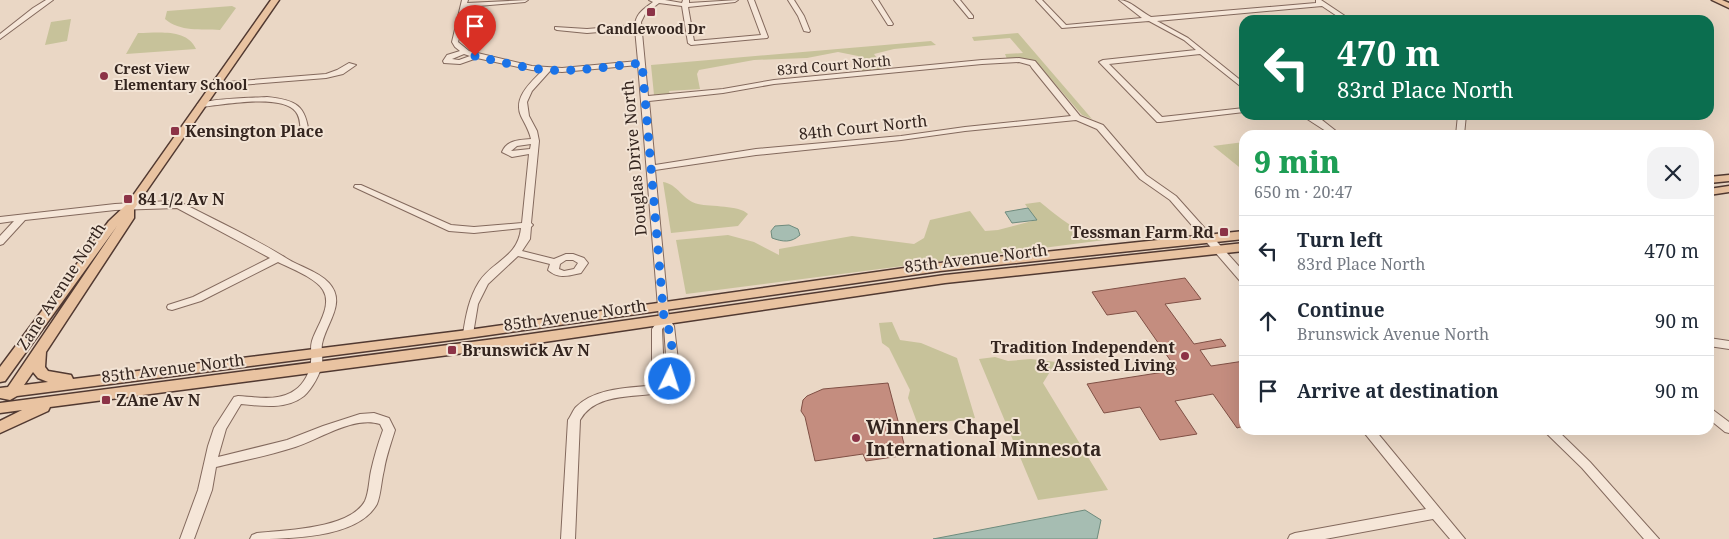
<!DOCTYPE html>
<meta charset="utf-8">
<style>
body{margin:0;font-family:"Noto Serif",serif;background:#f2f2f3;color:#1f2937;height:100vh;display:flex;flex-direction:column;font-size:19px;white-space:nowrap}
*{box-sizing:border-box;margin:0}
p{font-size:16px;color:#747a83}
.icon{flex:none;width:28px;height:28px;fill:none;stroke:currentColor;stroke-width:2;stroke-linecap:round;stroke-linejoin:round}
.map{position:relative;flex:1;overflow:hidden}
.details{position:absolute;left:1239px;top:130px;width:475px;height:305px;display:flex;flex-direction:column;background:#fff;border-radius:15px;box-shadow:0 5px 20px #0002}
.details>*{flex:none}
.guide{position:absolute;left:1239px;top:15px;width:475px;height:105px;border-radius:15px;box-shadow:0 5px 20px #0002;background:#0b6e4f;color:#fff;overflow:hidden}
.pin{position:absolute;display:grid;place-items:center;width:42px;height:42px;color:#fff;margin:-51px -21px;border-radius:50% 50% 50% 0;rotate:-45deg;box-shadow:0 0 5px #0007}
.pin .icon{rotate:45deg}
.me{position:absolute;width:55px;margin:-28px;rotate:4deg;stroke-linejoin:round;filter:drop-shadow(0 0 4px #0008)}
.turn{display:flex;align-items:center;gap:18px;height:105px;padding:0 15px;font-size:22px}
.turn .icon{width:65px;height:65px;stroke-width:2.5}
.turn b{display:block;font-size:35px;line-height:42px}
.round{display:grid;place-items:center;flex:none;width:52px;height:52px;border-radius:15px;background:#f2f2f3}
.head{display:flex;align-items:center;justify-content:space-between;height:85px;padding:0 15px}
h1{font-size:30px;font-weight:800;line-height:38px;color:#1e9e55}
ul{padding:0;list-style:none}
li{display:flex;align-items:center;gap:15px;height:70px;padding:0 15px;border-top:1px solid #e0e1e3}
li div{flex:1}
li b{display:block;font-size:19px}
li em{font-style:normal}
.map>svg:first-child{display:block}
.green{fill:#c7c29a}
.water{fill:#a6bdb2;stroke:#6e8b7d}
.building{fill:#c48d7f;stroke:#805045}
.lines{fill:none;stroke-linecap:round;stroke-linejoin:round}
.minor-casing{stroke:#83695d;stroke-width:2}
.major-casing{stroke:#513931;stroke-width:3}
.minor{fill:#f5e6d8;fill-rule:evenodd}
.major{fill:#e9c3a1;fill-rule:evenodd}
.route{stroke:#1a73e8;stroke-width:9;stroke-dasharray:0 16.2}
.poi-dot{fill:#8c3347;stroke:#f2e3d4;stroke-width:2}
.labels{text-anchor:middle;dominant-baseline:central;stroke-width:4;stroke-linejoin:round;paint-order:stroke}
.far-poi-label{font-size:14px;font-weight:bold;fill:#34251f;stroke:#f2e3d4}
.far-street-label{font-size:14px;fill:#34251f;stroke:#f2e3d4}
.street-label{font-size:16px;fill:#34251f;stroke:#f2e3d4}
.poi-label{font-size:16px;font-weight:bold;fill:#34251f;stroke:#f2e3d4;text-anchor:start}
.near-poi-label{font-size:19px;font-weight:bold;fill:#34251f;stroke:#f2e3d4;text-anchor:start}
</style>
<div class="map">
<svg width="1729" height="539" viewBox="0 0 1729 539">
<rect width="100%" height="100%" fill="#ead7c5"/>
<path class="green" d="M232 6 236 8 220 30C201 29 180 32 165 19L167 11Z
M71 19 67 41 45 45 51 22Z
M138 33C158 33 187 28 196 49L126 54Z
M1018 33 1092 119 1082 115 1037 63 1028 59H1007L1005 54 1023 53 1010 38 974 41 972 37Z
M931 41 936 45 894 49 874 54 886 71 861 73 863 67 858 56 838 52 807 58 754 60 699 70 697 74 700 89 669 91 670 94 654 95 651 65Z
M1244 142V171L1213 146Z
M663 182C678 184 683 201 698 204 711 207 739 205 748 214L738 226 671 233Z
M1040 202C1054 213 1069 227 1086 232 1098 235 1101 230 1112 239L686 294 676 240 728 235 754 242 779 255V249L852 236 914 244 924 238 930 220 970 211 985 231 998 230 1036 220 1025 204Z
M892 322 900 340 921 343 957 358 975 418 918 425 908 398 910 390 889 348 882 343 879 323Z
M995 357 1008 361 1031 359 1056 362 1043 383 1108 490 1038 500 979 359Z"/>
<path class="water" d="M1028 208 1037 220 1012 223 1005 212Z
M789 225 798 229 800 235C791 243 783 242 772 238L771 231 775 226Z
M1085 510 1101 520 1097 539H933Z"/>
<path class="building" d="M1185 278 1201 299 1165 304 1194 344 1221 339 1226 346 1200 350 1211 366 1244 361V426L1237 428 1213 394 1175 401 1197 434 1160 440 1140 407 1104 413 1087 384 1177 370 1136 311 1107 315 1092 292Z
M888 383 907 455 866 461 863 454 815 461 805 417 801 411 803 400 807 396 823 389Z"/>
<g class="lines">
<defs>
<path id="minor" d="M46 0H53L0 39V34L33 8Z
M462 0H468L467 3 528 0 525 2 467 7 458 42 469 51 532 66 562 68 638 61 635 29 587 33 557 30 555 29V27L587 29 635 25C636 13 644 9 653 2L649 0H665L682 3 683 0H689V3L738 0 735 2 688 7 694 41 761 35 748 0H754L768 37 767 38 691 45 688 43 682 6 659 3 645 14 641 22 648 96 723 89 774 80 982 60 1019 58 1035 61 1080 116 1103 125 1146 175 1176 196 1244 272V282L1240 281 1170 200 1140 179 1097 129 1076 120 965 131 901 140 756 155 655 170 669 319 674 326 679 369 669 391C641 399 597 390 580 420L575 539H561L568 420C571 416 573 410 576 407 596 387 631 388 657 385L652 379V329L659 319 638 65 562 72 550 71 532 91 527 102 529 116 537 131 539 141 531 223 533 225 531 227 530 239 522 251 554 259 566 254H573L584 258 588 263 581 273C568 276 558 279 548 270L550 264 518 256 488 284 478 304 473 334 472 337H464L463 334C466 315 469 298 479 282 492 261 518 258 521 228L474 233 449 231 354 187 355 185H361L451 225 474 227 522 223 529 154 512 157 502 152C507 140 519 140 531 139 529 130 525 124 521 116 513 98 530 83 542 71L532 70 477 58 460 64 444 63 443 61 447 55 460 51 455 47 452 42ZM464 54 470 56 459 60 452 59ZM1019 62 1030 65 1032 68 1071 116 965 127 901 136 756 149 655 165 649 101 723 93 774 84 982 64ZM531 144 530 149 511 151 517 146ZM566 260H573L578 263 574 269 564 271 559 269 560 264ZM664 327 667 369 664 377 662 329Z
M788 0H794L804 16 810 31 809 32 804 31 798 16Z
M872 0H878L893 24 892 25H888Z
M954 0H960L973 16V18H969Z
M1036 0H1042L1066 25 1142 18 1119 0C1130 0 1141 12 1151 17L1316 3V0H1321L1351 20H1343L1322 6 1157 21 1188 38 1244 83V89L1200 54 1109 64 1162 117 1244 108V112L1160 122H1157L1099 62 1103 60 1196 50 1184 40 1149 21 1062 28Z
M349 63 356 65 343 74 326 78 215 87 211 85 215 83 326 74 337 70Z
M267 97C296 100 306 105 309 135L308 137H305L301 135C300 128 301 118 296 112 283 93 221 105 201 107L197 105C208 98 252 98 267 97Z
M1301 115H1311L1316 117 1322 115H1334L1322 120 1341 135H1332Z
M1458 115H1466L1464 135H1456Z
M169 201 182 203C217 221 254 238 286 258 300 267 318 271 329 283 347 303 326 323 322 344 321 350 323 356 322 363 321 373 312 389 304 396 286 410 262 406 241 404L226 429 218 457 287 440 323 426 360 414 374 413 389 418 395 430C391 443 386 457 384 470 381 482 381 494 377 504 358 539 286 539 250 539L252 535 257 533C285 530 350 529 365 501 369 492 369 480 371 471 374 457 378 444 383 430L380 424C353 415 317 441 292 448 267 456 241 461 216 467L212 490 194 539H180L198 490 208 446 214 428 234 397 238 396C256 397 279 402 295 390 303 385 311 371 311 361 312 354 310 348 312 341 316 327 333 306 323 290 316 278 290 268 278 262L201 301 172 310 168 309 167 307 168 305 193 297 270 258 177 208 115 210 25 220 3 244 0 245V236L14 221 0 223V217L115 204Z
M1709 338 1729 341V349L1709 346Z
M1709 409 1713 410 1729 422V433L1725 432 1709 419Z
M1362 430H1375L1465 539H1450L1433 519 1325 539H1288L1290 535 1295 533 1426 509Z
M1543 430H1557L1590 462 1659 539H1644L1582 468Z"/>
<path id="major" d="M271 0H279L134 209V218L46 352 45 367 48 371 71 375 73 379 468 330 940 263 1244 231V239L940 271 468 338 17 396 10 400 0 398V388L8 387 117 226 5 381 0 382V367L109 221 127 204ZM33 372 38 378 48 382 24 385Z
M1712 0H1722L1729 3V8Z
M1729 175V181L1709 183V177Z
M1729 186V192L1709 195V189Z
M1244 243V251L945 283 510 347 50 407 48 411 0 433V421L22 410 0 413V403L510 337 945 275Z"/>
</defs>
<use href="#minor" class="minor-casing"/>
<use href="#major" class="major-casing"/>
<use href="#minor" class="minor"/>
<use href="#major" class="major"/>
</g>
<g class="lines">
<path class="route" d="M475 56C498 61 522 68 547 70 578 72 611 66 642 63L664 319C673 331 674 364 670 379"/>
</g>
<g class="poi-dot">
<rect x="646" y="7" width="10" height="10" rx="2.5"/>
<circle cx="104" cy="76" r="5"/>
<rect x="170" y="126" width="10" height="10" rx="2.5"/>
<rect x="123" y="194" width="10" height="10" rx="2.5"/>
<rect x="1219" y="227" width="10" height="10" rx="2.5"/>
<rect x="447" y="345" width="10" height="10" rx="2.5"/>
<circle cx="1185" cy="356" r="5"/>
<rect x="101" y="395" width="10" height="10" rx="2.5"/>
<circle cx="856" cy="438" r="5"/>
</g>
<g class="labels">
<g class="far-poi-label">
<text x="651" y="28">Candlewood Dr</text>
<text x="114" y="68" text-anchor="start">Crest View<tspan x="114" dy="16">Elementary School</tspan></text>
</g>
<g class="far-street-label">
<text transform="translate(834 65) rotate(-5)">83rd Court North</text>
</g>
<g class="street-label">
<text transform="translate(863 127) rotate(-6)">84th Court North</text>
<text transform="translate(634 158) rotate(-95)">Douglas Drive North</text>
<text transform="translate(976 258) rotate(-7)">85th Avenue North</text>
<text transform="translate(61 286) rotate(-57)">Zane Avenue North</text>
<text transform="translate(575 315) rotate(-8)">85th Avenue North</text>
<text transform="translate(173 368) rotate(-7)">85th Avenue North</text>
</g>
<g class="poi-label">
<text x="185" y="131">Kensington Place</text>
<text x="138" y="199">84 1/2 Av N</text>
<text x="1214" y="232" text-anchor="end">Tessman Farm Rd</text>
<text x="1175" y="347" text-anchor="end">Tradition Independent<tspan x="1175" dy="18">&amp; Assisted Living</tspan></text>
<text x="462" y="350">Brunswick Av N</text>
<text x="116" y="400">ZAne Av N</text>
</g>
<g class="near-poi-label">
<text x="866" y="427">Winners Chapel<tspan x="866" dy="22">International Minnesota</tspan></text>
</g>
</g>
</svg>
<div class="pin" style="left:475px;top:56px;background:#d93025"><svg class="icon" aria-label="arrive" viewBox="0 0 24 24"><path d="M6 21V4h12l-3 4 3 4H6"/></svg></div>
<svg class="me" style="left:670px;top:379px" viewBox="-20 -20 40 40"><circle r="17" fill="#1a73e8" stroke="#fff" stroke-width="3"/><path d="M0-11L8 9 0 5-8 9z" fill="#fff"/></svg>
<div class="guide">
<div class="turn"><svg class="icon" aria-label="left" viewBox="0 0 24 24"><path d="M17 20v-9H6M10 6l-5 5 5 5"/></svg><div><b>470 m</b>83rd Place North</div></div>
</div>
<section class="details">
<div class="head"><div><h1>9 min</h1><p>650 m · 20:47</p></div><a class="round"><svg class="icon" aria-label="close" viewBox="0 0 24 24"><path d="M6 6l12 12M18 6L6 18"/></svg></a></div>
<ul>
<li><svg class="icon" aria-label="left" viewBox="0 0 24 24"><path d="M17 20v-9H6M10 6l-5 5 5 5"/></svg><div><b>Turn left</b><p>83rd Place North</p></div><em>470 m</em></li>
<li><svg class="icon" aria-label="ahead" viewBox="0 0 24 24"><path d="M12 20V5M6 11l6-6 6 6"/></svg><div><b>Continue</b><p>Brunswick Avenue North</p></div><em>90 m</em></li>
<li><svg class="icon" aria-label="arrive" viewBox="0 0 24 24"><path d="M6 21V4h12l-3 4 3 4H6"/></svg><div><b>Arrive at destination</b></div><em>90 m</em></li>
</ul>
</section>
</div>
